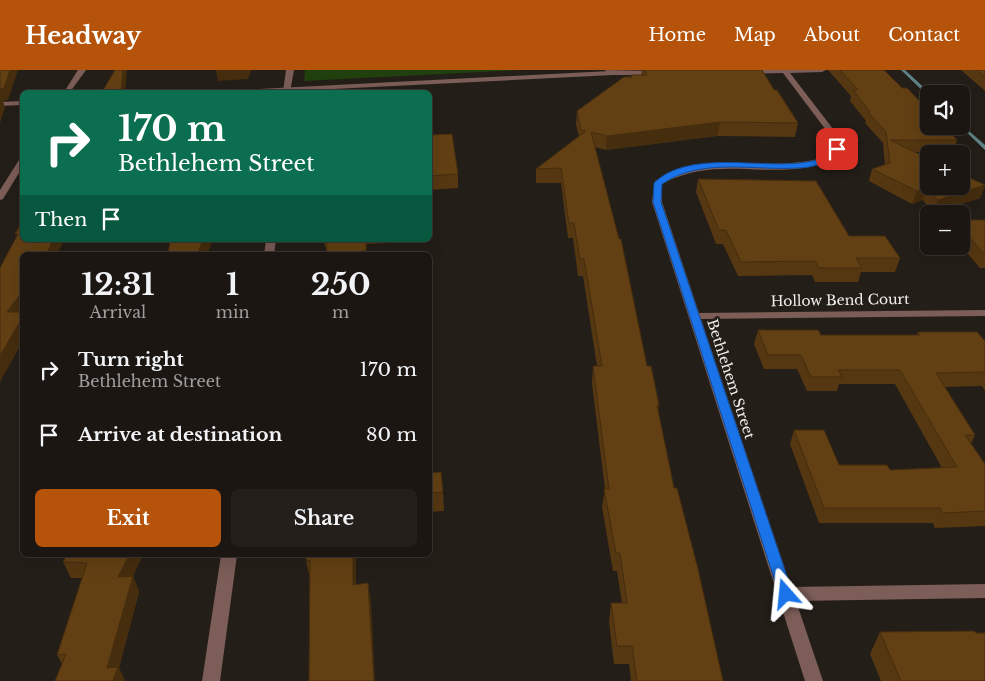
<!DOCTYPE html>
<meta charset="utf-8">
<style>
body{margin:0;font-family:"Libre Baskerville",serif;background:#241f1b;color:#f1f3f6;height:100vh;display:flex;flex-direction:column;font-size:19px;white-space:nowrap}
*{box-sizing:border-box;margin:0}
p{font-size:16px;color:#a09f9f}
.icon{flex:none;width:28px;height:28px;fill:none;stroke:currentColor;stroke-width:2;stroke-linecap:round;stroke-linejoin:round}
.map{position:relative;flex:1;overflow:hidden}
.drawer{position:absolute;left:20px;top:182px;width:412px;height:305px;display:flex;flex-direction:column;background:#1b1612;border-radius:8px;box-shadow:0 5px 20px #0002,0 0 0 1px #393532}
.drawer>*{flex:none}
.guide{position:absolute;left:20px;top:20px;width:412px;height:152px;border-radius:8px;box-shadow:0 5px 20px #0002,0 0 0 1px #393532;background:#0b6e4f;color:#fff;overflow:hidden}
.buttons{position:absolute;left:920px;top:15px;display:grid;gap:10px}
.buttons a{display:grid;place-items:center;width:50px;height:50px;border-radius:8px;background:#1b1612;box-shadow:0 5px 20px #0002,0 0 0 1px #393532;font-size:25px}
.pin{position:absolute;display:grid;place-items:center;width:42px;height:42px;color:#fff;margin:-21px;border-radius:10px;box-shadow:0 2px 8px #0006}
.me{position:absolute;width:55px;margin:-28px;rotate:342deg;stroke-linejoin:round;filter:drop-shadow(0 0 4px #0008)}
.turn{display:flex;align-items:center;gap:18px;height:105px;padding:0 15px;font-size:22px}
.turn .icon{width:65px;height:65px;stroke-width:2.5}
.turn b{display:block;font-size:35px;line-height:42px}
.then{display:flex;align-items:center;height:48px;padding:0 15px;background:#0003;gap:10px;font-size:19px}
.eta{display:flex;justify-content:space-evenly;align-items:center;height:85px;text-align:center}
.eta b{font-size:30px;font-weight:800;line-height:35px}
.cta{display:flex;gap:10px;margin-top:auto;padding:10px 15px}
.cta a{flex:1;height:58px;border-radius:8px;background:#b45309;color:#fff;font-size:20px;font-weight:800;line-height:58px;text-align:center}
.cta a+a{background:#241f1b;color:#f1f3f6}
ul{padding:0;list-style:none}
li{display:flex;align-items:center;gap:15px;height:65px;padding:0 15px}
li div{flex:1}
li b{display:block;font-size:19px}
li em{font-style:normal}
header{display:flex;align-items:center;gap:30px;box-sizing:border-box;height:70px;padding:0 25px;background:#b45309;color:#fff}
header strong{font-size:24px}
nav{display:flex;gap:28px;margin-inline-start:auto;font-size:18px}
.map>svg:first-child{display:block}
.green{fill:#20410e}
.lines{fill:none;stroke-linecap:round;stroke-linejoin:round}
.stream{fill:#5e8286;fill-rule:evenodd}
.minor{fill:#7c5d58;fill-rule:evenodd}
.tertiary{fill:#7c5d58;fill-rule:evenodd}
.wall{fill:#553711}
.shaded-wall{fill:#452d0e}
.building{fill:#634014;stroke:#452d0e}
.route{fill:#1a73e8;stroke:#114b97}
.labels{text-anchor:middle;dominant-baseline:central;stroke-width:5;stroke-linejoin:round;paint-order:stroke}
.street-label{font-size:14px;fill:#f2eeea;stroke:#241e18}
</style>
<header>
<strong>Headway</strong>
<nav><a>Home</a><a>Map</a><a>About</a><a>Contact</a></nav>
</header>
<div class="map">
<svg width="985" height="611" viewBox="0 0 985 611">
<rect width="100%" height="100%" fill="#241e18"/>
<path class="green" d="M305 0H520L304 11Z"/>
<g class="lines">
<path class="stream" d="M901 0H905L931 24 927 25Z
M961 54 985 75V80L960 56H961Z"/>
<path class="minor" d="M78 0H86L70 22H64Z
M286 0H294L290 22H283Z
M605 0 657 1 661 3 657 5H610Z
M747 0H826L822 2 790 3 840 68 841 79 836 89C825 93 814 97 803 98 751 105 712 88 662 114V132L699 243 985 240V246L701 249 791 517 985 514V528L796 531 823 611H805L652 132 655 111C672 102 690 95 710 94 751 90 790 100 830 85L833 79 832 68 783 3 747 4 743 2Z
M19 90H22V98L3 129 0 130V120Z
M266 170H276L274 185H264Z
M221 485H237L220 611H202Z"/>
<path class="tertiary" d="M610 1 614 3 613 5 272 22H235L239 20Z
M22 31V35L0 36V32Z"/>
</g>
<path class="wall" d="M642 0H762L774 20 798 53 795 67 717 66 606 80 595 77 647 296 659 335 658 342 674 418 723 611H631L629 594H614L609 552 611 533H622L617 501H613L602 437 605 419 592 314 593 296H597L583 206H578L573 168H568L561 113H536V99L579 66 576 55 577 41 631 7V5H641Z
M828 0H884L902 18 957 70 953 82H915L985 115 980 128 933 143 923 130 912 134 869 111 872 99 885 95 883 73 865 53 866 51 850 31 851 26Z
M961 0H985V21Z
M430 65 458 104V118L430 120Z
M698 109 849 166 900 188 895 202H861L858 212H815L812 205 738 206 723 174H716L696 122Z
M961 150H985V198H980L961 176Z
M324 170H390V173L367 174V185H326L327 177H325Z
M758 260 821 265H917L918 262 985 271V321L982 316 945 317 975 365 971 374 985 394V456L935 458 933 453H819L790 374 794 360 839 395 890 400 942 398 895 314H839L837 321H807L797 299H764L754 274Z
M430 398 431 403 443 422 444 441 430 442Z
M67 485H143L133 506 139 522 119 598 125 611H55L62 594 57 585 82 508H71L63 492Z
M307 485H368L356 486V515L371 532 310 509 306 491Z
M880 562 976 563 985 611H881L870 584Z"/>
<path class="shaded-wall" d="M10 0H18L8 30 3 31 5 38 0 53V19Z
M123 0H127L125 22H121Z
M216 0H251L248 9 218 11Z
M720 52 717 66 606 80 607 66Z
M985 115 980 128 933 143 938 130Z
M927 118 923 130 912 134 917 121Z
M53 170H64L57 185H46Z
M203 170H213L207 185H197Z
M366 170 367 174V185H366Z
M22 222V273L0 312V286L7 242Z
M129 485H143L133 506 139 522 119 598 125 611H113L107 598 118 507Z
M353 485H356V534L353 515Z
M368 513 371 532 375 611H374L373 603Z"/>
<path class="building" d="M0 0H10L4 18 0 19Z
M115 0H123L121 22H102Z
M645 0H762L774 20H777L798 53 720 52 607 66 591 62 619 169H621L647 296H651L659 335H657L674 418H677L698 499 723 611H637L632 576H617L611 533H627L620 483H616L604 419H609L593 296H602L584 189H580L574 153H569L561 98 536 99 586 61 581 60 577 41 624 7H632L631 5H647Z
M840 0H884L902 18H907L929 41V56H944L957 70H890L929 89V116H961V104L985 115 938 130 927 118 917 121 872 99 890 93 886 62 868 42H870L853 20H858Z
M977 0H985V7Z
M452 64 458 104 430 106V65Z
M698 109 816 111 849 166H885L900 188H856L862 198H819L815 191 741 192 726 160H719Z
M961 150H985V185L961 157Z
M22 152V170H53L46 185H22V222L7 242H22V243L19 247H22V248L0 286V198L18 164H15Z
M170 170H203L197 185H168Z
M327 170H366V181H361V185H326Z
M758 260H818L821 265H920L918 262H977L985 271V302L936 303 975 365H965L985 394V441L943 443 940 438H824L794 360H824L839 395H887L890 400 957 397 900 300H838L842 307H811L801 285H768Z
M430 398 431 403 441 402 443 422 430 423Z
M67 485H129L118 507 133 506 107 598 118 597 113 611H55L66 584 57 585 87 493 63 492Z
M307 485H353V515L368 513 374 611H309L310 490 306 491Z
M974 561 976 563H985V611H901L880 562Z"/>
<path class="route" d="M835 78 841 79 836 89C824 93 811 98 798 98 753 101 702 87 662 114L661 132 793 524 791 529 786 531 781 529 779 524 653 132 654 113C687 80 758 98 800 93 811 92 820 89 830 86Z"/>
<g class="labels">
<g class="street-label">
<text transform="translate(840 230) rotate(-1)">Hollow Bend Court</text>
<text transform="translate(731 309) rotate(72)">Bethlehem Street</text>
</g>
</g>
</svg>
<div class="buttons">
<a><svg class="icon" aria-label="sound" viewBox="0 0 24 24"><path d="M4 9h4l5-4v14l-5-4H4zM17 9q2 3 0 6"/></svg></a>
<a>+</a>
<a>−</a>
</div>
<div class="pin" style="left:837px;top:79px;background:#d93025"><svg class="icon" aria-label="arrive" viewBox="0 0 24 24"><path d="M6 21V4h12l-3 4 3 4H6"/></svg></div>
<svg class="me" style="left:786px;top:524px" viewBox="-20 -20 40 40"><path d="M0-17L14 15 0 8-14 15z" fill="#1a73e8" stroke="#fff" stroke-width="4"/></svg>
<div class="guide">
<div class="turn"><svg class="icon" aria-label="right" viewBox="0 0 24 24"><path d="M7 20v-9h11M14 6l5 5-5 5"/></svg><div><b>170 m</b>Bethlehem Street</div></div>
<div class="then">Then<svg class="icon" aria-label="arrive" viewBox="0 0 24 24"><path d="M6 21V4h12l-3 4 3 4H6"/></svg></div>
</div>
<section class="drawer">
<div class="eta">
<div><b>12:31</b><p>Arrival</p></div>
<div><b>1</b><p>min</p></div>
<div><b>250</b><p>m</p></div>
</div>
<ul>
<li><svg class="icon" aria-label="right" viewBox="0 0 24 24"><path d="M7 20v-9h11M14 6l5 5-5 5"/></svg><div><b>Turn right</b><p>Bethlehem Street</p></div><em>170 m</em></li>
<li><svg class="icon" aria-label="arrive" viewBox="0 0 24 24"><path d="M6 21V4h12l-3 4 3 4H6"/></svg><div><b>Arrive at destination</b></div><em>80 m</em></li>
</ul>
<div class="cta"><a>Exit</a><a>Share</a></div>
</section>
</div>
